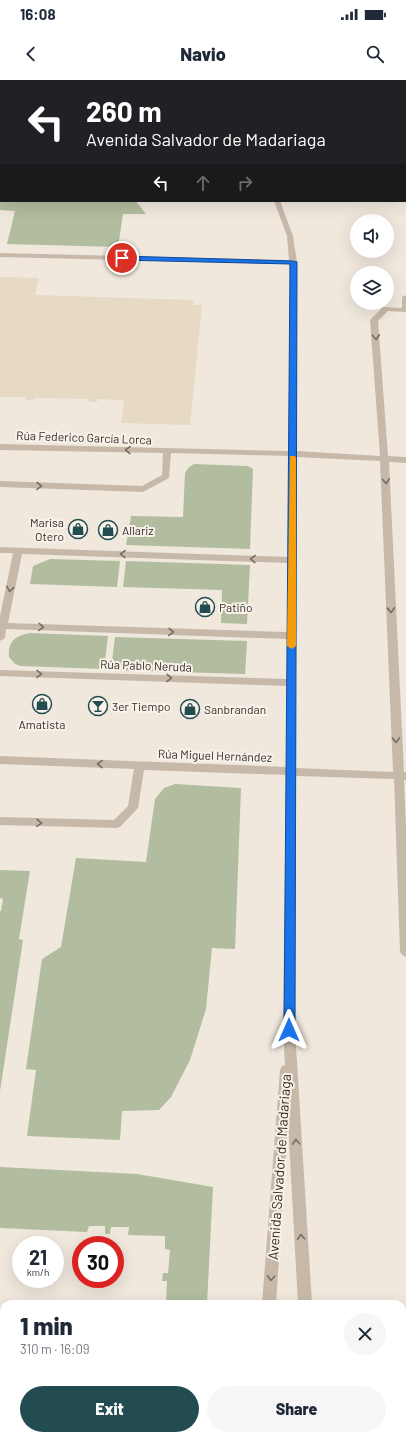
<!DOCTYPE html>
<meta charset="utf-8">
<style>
body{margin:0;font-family:Barlow,sans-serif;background:#f6f6f7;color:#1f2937;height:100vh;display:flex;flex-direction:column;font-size:15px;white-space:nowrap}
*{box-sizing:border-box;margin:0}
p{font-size:13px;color:#747a83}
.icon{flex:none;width:22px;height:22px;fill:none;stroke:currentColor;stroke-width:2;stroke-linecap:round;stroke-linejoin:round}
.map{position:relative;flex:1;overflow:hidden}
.details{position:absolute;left:0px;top:1220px;width:406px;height:140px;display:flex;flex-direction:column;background:#fff;border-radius:12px 12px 0 0;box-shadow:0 4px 16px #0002}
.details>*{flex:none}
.hud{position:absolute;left:0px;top:0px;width:406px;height:122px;box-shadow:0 4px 16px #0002;background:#202124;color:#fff;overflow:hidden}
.fabs{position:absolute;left:350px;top:134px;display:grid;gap:8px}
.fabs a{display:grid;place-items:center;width:44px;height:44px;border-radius:50%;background:#fff;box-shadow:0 4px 16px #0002;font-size:20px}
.speed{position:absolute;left:12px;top:1156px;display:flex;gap:8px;font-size:20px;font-weight:700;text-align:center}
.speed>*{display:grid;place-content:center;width:52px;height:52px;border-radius:50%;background:#fff;box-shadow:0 4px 16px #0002;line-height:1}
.speed small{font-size:10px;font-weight:400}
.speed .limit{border:6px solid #d22;background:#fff;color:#111}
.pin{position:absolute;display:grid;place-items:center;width:34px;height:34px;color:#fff;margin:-17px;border:2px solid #fff;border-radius:50%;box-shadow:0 1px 4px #0007}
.me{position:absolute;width:44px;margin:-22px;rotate:0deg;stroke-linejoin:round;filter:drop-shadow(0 0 3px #0008)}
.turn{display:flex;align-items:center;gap:14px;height:84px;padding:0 20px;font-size:18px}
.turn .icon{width:52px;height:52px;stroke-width:2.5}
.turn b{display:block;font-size:28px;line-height:34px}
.lanes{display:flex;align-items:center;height:38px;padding:0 20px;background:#0003;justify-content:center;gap:20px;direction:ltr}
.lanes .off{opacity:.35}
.round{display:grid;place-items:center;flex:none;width:42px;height:42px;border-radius:21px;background:#f6f6f7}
.head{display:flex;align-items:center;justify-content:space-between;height:68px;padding:0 20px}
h1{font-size:24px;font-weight:800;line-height:30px}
.action{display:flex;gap:8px;margin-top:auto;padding:8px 20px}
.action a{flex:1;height:46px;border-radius:24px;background:#224c52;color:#fff;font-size:16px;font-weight:800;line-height:46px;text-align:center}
.action a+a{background:#f6f6f7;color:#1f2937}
.status{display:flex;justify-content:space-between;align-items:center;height:28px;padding:0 20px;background:#fff;direction:ltr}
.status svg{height:11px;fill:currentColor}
header{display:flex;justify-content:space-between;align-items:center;height:52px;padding:0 20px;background:#fff;font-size:18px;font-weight:800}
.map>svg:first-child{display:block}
.green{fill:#b1bd9e}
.plaza{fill:#e6dac5}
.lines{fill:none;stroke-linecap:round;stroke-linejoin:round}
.minor{fill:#c7b9aa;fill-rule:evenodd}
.oneway{stroke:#776c63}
.route{fill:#1a73e8;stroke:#114b97}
.slow{fill:#f59e0b}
.labels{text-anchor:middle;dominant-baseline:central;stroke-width:4;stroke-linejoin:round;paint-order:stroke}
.street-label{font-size:12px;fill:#352d29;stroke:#f8f2e9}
.poi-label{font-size:12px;fill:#352d29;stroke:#f8f2e9;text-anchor:start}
.near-street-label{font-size:14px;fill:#352d29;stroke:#f8f2e9}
</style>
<div class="status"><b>16:08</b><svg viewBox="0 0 49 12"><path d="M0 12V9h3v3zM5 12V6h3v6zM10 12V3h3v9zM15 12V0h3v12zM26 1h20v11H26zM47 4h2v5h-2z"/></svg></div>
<header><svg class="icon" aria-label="back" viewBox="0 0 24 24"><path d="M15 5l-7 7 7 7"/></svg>Navio<svg class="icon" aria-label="search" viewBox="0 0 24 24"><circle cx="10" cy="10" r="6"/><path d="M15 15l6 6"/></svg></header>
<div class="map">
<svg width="406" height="1360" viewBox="0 0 406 1360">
<rect width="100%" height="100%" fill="#f0e8dd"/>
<path class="green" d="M189 0H406V83L405 1Z
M0 60 1 121H136L146 134H123L118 167 7 164 15 131 0 130Z
M194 384 248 386 253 389 250 469 126 465 131 436 183 437 185 393 189 387Z
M50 479 120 481 117 507 30 504 33 486Z
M126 481 250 485 247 544 221 543 222 510 123 507Z
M30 553 108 556 104 589 21 586 15 584 9 577C7 562 16 555 30 553Z
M115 557 247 561 245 594 111 590Z
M175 704 241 708 235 869 212 868 206 929 190 980 171 1017 159 1030 122 1031 120 1060 27 1056 36 990 26 989 42 879 61 867 76 778 146 782 155 719 164 708Z
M0 790 30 791 19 859 23 860 0 1011V831H1L3 819 0 818Z
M0 1087 137 1094 213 1107 207 1224H166L167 1201H162L163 1193H168L170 1170 165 1169V1156L128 1155 129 1147H111L110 1154H105V1146H89L87 1152 0 1148Z"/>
<path class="plaza" d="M0 197 39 198 35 215 193 220V225H202L190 345 121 343 124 320 97 319V322H89V319L34 318 33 320H26V317H0Z"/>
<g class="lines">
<path class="minor" d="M153 0H160L161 1H154Z
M405 92H406V96H405Z
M274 121H280L293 156 297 182V371L380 376 370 240 383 227 402 228V217L406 215V232L388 231 378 241 388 376 406 377V383L389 382 404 692H406V700H404L406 746V877L402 875 400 872 394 699 296 696 295 950 312 1224H298L288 1042 276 1224H262L280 990 282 986 285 985 283 950 286 695 144 690 138 728 120 747 116 748 0 745V737L114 740 128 726 134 689 0 684V676L286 687 287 606 0 596V590L287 599V559L6 549 5 558 0 561V536L13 473H0V467L288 477 289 376 171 373 169 398 143 412 0 407V401L142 406 162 395 163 373 0 370V364L289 371 290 199 289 184 0 177V173L289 180 287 156ZM297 377 380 381 393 692 296 688ZM22 474 288 483 287 552 8 543Z
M0 1286H4V1300H0Z
M257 1356H271V1360H257Z
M319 1356H333L334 1360H320Z"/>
</g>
<defs><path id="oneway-chevron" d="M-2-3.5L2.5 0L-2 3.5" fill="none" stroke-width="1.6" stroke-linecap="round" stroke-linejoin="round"/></defs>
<g class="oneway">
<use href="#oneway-chevron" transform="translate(376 257) rotate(86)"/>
<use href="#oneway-chevron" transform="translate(128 370) rotate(-178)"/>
<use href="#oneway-chevron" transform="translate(386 401) rotate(87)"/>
<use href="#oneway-chevron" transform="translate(39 406) rotate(2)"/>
<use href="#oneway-chevron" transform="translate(123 474) rotate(-178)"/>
<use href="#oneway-chevron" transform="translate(253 479) rotate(-178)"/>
<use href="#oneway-chevron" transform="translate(10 509) rotate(101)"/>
<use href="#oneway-chevron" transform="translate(391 530) rotate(88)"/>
<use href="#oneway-chevron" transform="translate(41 547) rotate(2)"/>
<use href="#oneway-chevron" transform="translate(171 552) rotate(2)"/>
<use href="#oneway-chevron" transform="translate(39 594) rotate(2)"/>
<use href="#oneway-chevron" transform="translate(169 598) rotate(2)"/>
<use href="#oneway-chevron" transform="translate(396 660) rotate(88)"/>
<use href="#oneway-chevron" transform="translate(100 684) rotate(-178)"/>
<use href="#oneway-chevron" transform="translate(39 743) rotate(2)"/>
<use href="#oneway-chevron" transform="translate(296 1062) rotate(-93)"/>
<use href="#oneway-chevron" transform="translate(301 1157) rotate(-93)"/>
<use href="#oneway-chevron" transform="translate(271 1198) rotate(94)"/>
</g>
<path class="route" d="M122 176 293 181 297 182 295 950 293 953 289 955 286 953 284 950 290 184 119 180 118 178Z"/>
<path class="slow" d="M290 376H295L296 378V566L292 569 287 566Z"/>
<defs>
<symbol id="shop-ring" viewBox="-11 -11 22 22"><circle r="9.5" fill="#f8f2e9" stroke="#224c52" stroke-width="1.5"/><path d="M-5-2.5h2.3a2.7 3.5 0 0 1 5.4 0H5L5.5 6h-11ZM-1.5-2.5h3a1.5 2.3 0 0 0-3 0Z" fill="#224c52"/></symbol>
<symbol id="bar-ring" viewBox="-11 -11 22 22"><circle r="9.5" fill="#f8f2e9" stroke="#224c52" stroke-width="1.5"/><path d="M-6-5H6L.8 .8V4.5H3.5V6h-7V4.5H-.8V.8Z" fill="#224c52"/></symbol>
</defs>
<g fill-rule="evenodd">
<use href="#shop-ring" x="67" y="438" width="22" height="22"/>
<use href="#shop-ring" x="97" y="439" width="22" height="22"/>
<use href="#shop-ring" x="194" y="516" width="22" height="22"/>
<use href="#shop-ring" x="31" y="613" width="22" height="22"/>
<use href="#bar-ring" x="87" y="615" width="22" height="22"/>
<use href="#shop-ring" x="179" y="618" width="22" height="22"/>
</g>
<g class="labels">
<g class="street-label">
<text transform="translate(84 357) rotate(2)">Rúa Federico García Lorca</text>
<text transform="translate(146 585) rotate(2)">Rúa Pablo Neruda</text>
<text transform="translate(215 675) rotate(2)">Rúa Miguel Hernández</text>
</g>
<g class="poi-label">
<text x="64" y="442" text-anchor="end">Marisa<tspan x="64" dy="14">Otero</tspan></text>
<text x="122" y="450">Allariz</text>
<text x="219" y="527">Patiño</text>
<text x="112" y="626">3er Tiempo</text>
<text x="204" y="629">Sanbrandan</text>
<text x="42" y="644" text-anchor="middle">Amatista</text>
</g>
<g class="near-street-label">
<text transform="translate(279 1087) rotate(-86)">Avenida Salvador de Madariaga</text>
</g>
</g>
</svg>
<div class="fabs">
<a><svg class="icon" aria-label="sound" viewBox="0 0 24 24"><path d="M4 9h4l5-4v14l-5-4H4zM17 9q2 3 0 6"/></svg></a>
<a><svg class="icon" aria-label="layers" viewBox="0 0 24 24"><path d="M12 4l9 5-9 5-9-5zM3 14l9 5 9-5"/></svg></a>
</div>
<div class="speed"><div>21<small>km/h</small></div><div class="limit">30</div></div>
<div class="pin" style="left:122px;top:178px;background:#d93025"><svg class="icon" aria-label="arrive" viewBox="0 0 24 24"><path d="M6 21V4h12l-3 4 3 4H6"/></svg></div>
<svg class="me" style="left:289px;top:950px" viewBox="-20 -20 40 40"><path d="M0-17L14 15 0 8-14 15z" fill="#1a73e8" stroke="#fff" stroke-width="4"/></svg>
<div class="hud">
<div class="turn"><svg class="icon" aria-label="left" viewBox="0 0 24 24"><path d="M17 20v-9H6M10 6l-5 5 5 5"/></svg><div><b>260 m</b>Avenida Salvador de Madariaga</div></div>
<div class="lanes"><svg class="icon" aria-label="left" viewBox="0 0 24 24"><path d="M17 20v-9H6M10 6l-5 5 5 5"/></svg><svg class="icon off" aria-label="ahead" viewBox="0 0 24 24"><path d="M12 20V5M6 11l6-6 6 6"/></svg><svg class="icon off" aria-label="right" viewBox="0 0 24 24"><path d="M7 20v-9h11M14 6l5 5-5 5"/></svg></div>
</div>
<section class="details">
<div class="head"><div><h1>1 min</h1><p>310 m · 16:09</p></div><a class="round"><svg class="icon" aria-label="close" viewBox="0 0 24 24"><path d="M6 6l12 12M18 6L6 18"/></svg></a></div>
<div class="action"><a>Exit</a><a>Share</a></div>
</section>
</div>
